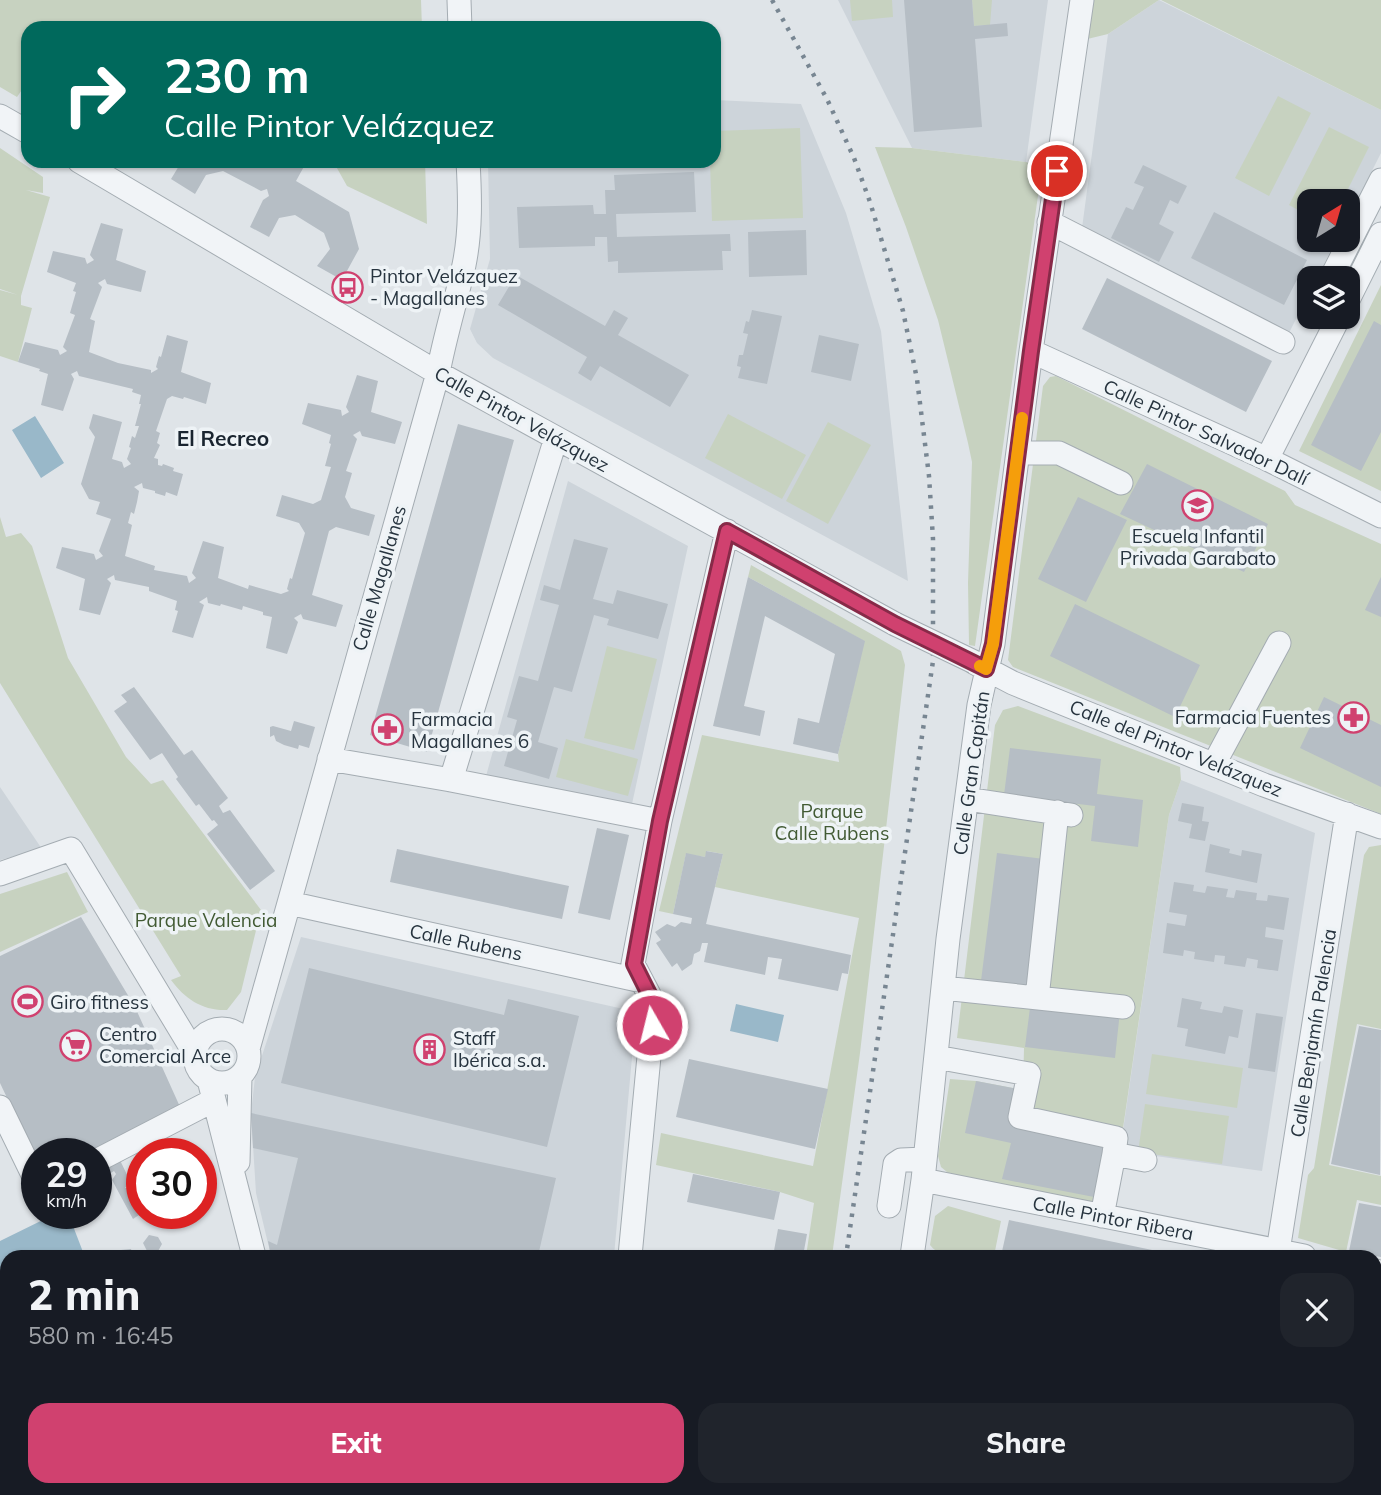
<!DOCTYPE html>
<meta charset="utf-8">
<style>
body{margin:0;font-family:Mulish,sans-serif;background:#20242c;color:#f1f3f6;height:100vh;display:flex;flex-direction:column;font-size:26px;white-space:nowrap}
*{box-sizing:border-box;margin:0}
p{font-size:23px;color:#9ea1a6}
.icon{flex:none;width:38px;height:38px;fill:none;stroke:currentColor;stroke-width:2;stroke-linecap:round;stroke-linejoin:round}
.map{position:relative;flex:1;overflow:hidden}
.panel{position:absolute;left:0px;top:1250px;width:1382px;height:247px;display:flex;flex-direction:column;background:#171b24;border-radius:21px 21px 0 0;box-shadow:0 2px 5px #0004}
.panel>*{flex:none}
.top-card{position:absolute;left:21px;top:21px;width:700px;height:147px;border-radius:21px;box-shadow:0 2px 5px #0004;background:#00695c;color:#fff;overflow:hidden}
.needle{width:46px;rotate:37deg}
.tools{position:absolute;left:1297px;top:189px;display:grid;gap:14px}
.tools a{display:grid;place-items:center;width:63px;height:63px;border-radius:14px;background:#171b24;box-shadow:0 2px 5px #0004;font-size:35px}
.speed{position:absolute;left:21px;top:1138px;display:flex;gap:14px;font-size:35px;font-weight:700;text-align:center}
.speed>*{display:grid;place-content:center;width:91px;height:91px;border-radius:50%;background:#171b24;box-shadow:0 2px 5px #0004;line-height:1}
.speed small{font-size:18px;font-weight:400}
.speed .limit{border:10px solid #d22;background:#fff;color:#111}
.pin{position:absolute;display:grid;place-items:center;width:60px;height:60px;color:#fff;margin:-30px;border:4px solid #fff;border-radius:50%;box-shadow:0 2px 7px #0007}
.me{position:absolute;width:77px;margin:-38px;rotate:352deg;stroke-linejoin:round;filter:drop-shadow(0 0 5px #0008)}
.turn{display:flex;align-items:center;gap:24px;height:147px;padding:0 28px;font-size:32px}
.turn .icon{width:91px;height:91px;stroke-width:2.5}
.turn b{display:block;font-size:49px;line-height:60px}
.round{display:grid;place-items:center;flex:none;width:74px;height:74px;border-radius:21px;background:#20242c}
.headline{display:flex;align-items:center;justify-content:space-between;height:119px;padding:0 28px}
h1{font-size:42px;font-weight:800;line-height:52px}
.cta{display:flex;gap:14px;margin-top:auto;padding:14px 28px}
.cta a{flex:1;height:80px;border-radius:21px;background:#d0416f;color:#fff;font-size:28px;font-weight:800;line-height:80px;text-align:center}
.cta a+a{background:#20242c;color:#f1f3f6}
.map>svg:first-child{display:block}
.built{fill:#cdd4da}
.green{fill:#c7d2c0}
.water{fill:#99b8c9}
.building{fill:#b6bec5}
.lines{fill:none;stroke-linecap:round;stroke-linejoin:round}
.minor-casing{stroke:#a4acb2;stroke-width:25}
.minor{stroke:#f1f4f7;stroke-width:23}
.rail{stroke:#788692;stroke-width:4.5;stroke-dasharray:3.5 7;stroke-linecap:butt}
.minor-bridge-casing{stroke:#a4acb2;stroke-width:25;stroke-linecap:butt}
.minor-bridge{stroke:#f1f4f7;stroke-width:23}
.route-casing{stroke:#872a48;stroke-width:18}
.route{stroke:#d0416f;stroke-width:12}
.slow{stroke:#f59e0b;stroke-width:12}
.labels{text-anchor:middle;dominant-baseline:central;stroke-width:7;stroke-linejoin:round;paint-order:stroke}
.poi-label{font-size:19px;fill:#27343f;stroke:#eef3f6;text-anchor:start}
.street-label{font-size:19px;fill:#27343f;stroke:#eef3f6}
.park-label{font-size:19px;fill:#425b34;stroke:#eef3f6}
.neighbourhood-label{font-size:21px;font-weight:bold;fill:#1a2530;stroke:#eef3f6}
</style>
<div class="map">
<svg width="1381" height="1495" viewBox="0 0 1381 1495">
<rect width="100%" height="100%" fill="#dfe4e8"/>
<path class="built" d="M838 0H1048L1026 162 912 148Z
M1159 0 1381 110V153L1348 218V201H1309V240H1336L1317 278H1309V293L1289 333 1082 228 1108 34Z
M714 100 801 104 846 213 881 331 908 581 493 358 477 343 470 329 490 259 488 161H714Z
M568 481 688 546 632 804 486 776Z
M1181 780 1315 833 1262 1171 1120 1151 1169 815Z
M0 787 42 849 0 860Z
M301 937 628 1010 635 1024 614 1256H271L256 1193 251 1113 255 1077Z
M0 1440 7 1457V1489H20L22 1495H0Z
M86 1489H299L301 1495H71Z"/>
<path class="green" d="M0 0H421L422 28H28V81L17 97 0 87Z
M850 0H892L893 17 852 21Z
M972 0H992L990 25 974 26Z
M1085 0H1159L1108 34 1075 42Z
M1161 0H1381V110Z
M1278 96 1311 113 1269 196 1235 178Z
M1329 127 1369 147 1342 201H1309V216L1289 205Z
M800 128 803 218 712 221 710 161H714V131Z
M875 147 912 148 1026 162 1042 167 975 646 969 645 968 583 972 462 968 443 938 320 906 227Z
M0 148 43 177V193L26 190 50 197 21 296V305L32 308 18 362 0 356V290L18 295 0 289Z
M333 161H425L427 224 347 186Z
M1381 285V491L1299 451Z
M1056 376 1285 491 1295 505 1381 544V814L1013 667 1008 660 1043 386 1050 377Z
M728 414 806 455 782 499 705 458Z
M828 422 871 445 828 524 786 501Z
M0 517 6 537 21 533 32 546 68 658 126 757 151 784 163 780 261 910 241 992 227 1010C203 1011 185 999 171 980L181 976 0 683Z
M751 565 901 651 905 665 860 1053 832 1256H806L814 1203 780 1192 656 1165 661 1133 813 1166 859 918 715 887 723 854 707 851 705 857 686 854 673 914 659 911 702 735 839 762 838 754 864 641 748 577Z
M607 646 657 659 634 750 584 738Z
M1018 706 1180 767 1181 780 1169 815 1111 1210 953 1177 941 1167 938 1156 950 1079 976 1081 1023 1090 1024 1048 957 1038 995 725 1003 710Z
M566 739 638 759 628 796 556 777Z
M1381 845V1029L1357 1024 1329 1165 1381 1176V1205L1357 1200 1346 1252 1298 1238 1308 1175 1314 1168 1364 855 1369 847Z
M67 872 88 912 0 952V894Z
M1152 1054 1243 1068 1237 1108 1146 1094Z
M1145 1104 1229 1116 1222 1164 1138 1152Z
M948 1206 1001 1221 994 1256C975 1257 943 1263 930 1245L935 1216Z
M899 1489H1230L1229 1495H898Z"/>
<path class="water" d="M35 416 64 463 41 478 12 430Z
M736 1004 784 1015 778 1042 730 1031Z
M57 1213H68L83 1252 75 1256H7V1290L0 1293V1241Z"/>
<path class="building" d="M904 0H972L974 26 1007 23 1008 36 975 39 982 127 914 132Z
M182 161H262L275 168 279 161H307L296 181 349 212 359 249 342 280 317 266 330 249 324 233 295 215 279 218 269 237 250 227 263 200 269 196 267 189 261 191 223 171 206 175 195 194 171 179Z
M1143 165 1187 186 1178 204 1170 200 1159 224 1174 232 1159 262 1111 238 1126 207 1133 210 1144 187 1134 183Z
M694 172 696 212 616 214 617 237 730 234 731 251H722L723 270 618 273V261L608 262 607 237H595V246L519 248 517 207 593 205 594 214H606L605 190H615L614 175Z
M1214 212 1307 260 1284 305 1191 258Z
M101 223 123 229 116 260 146 271 141 292 107 284 105 279 98 283 102 287 90 319 95 321 89 352 118 363 151 370V373L158 369 156 367 159 356 161 357 167 335 188 341 181 372 211 383 206 404 184 397 183 399 172 396 167 399 156 431 160 433 157 443 160 445 154 458 158 459V465L162 466 163 464 174 468 173 471 183 474 177 496 166 492 165 496 155 493V491L143 488 142 483 134 487 139 491 137 502 134 514 131 512 128 523 132 525 125 556 155 566 154 570 187 576 189 583 196 578 192 573 203 541 224 547 218 578 248 589 249 585 281 594 289 591 287 589 290 578 292 579 305 533 299 523 276 516 282 495 313 504 321 500 331 467 325 466 331 444 329 443 331 435 302 424 308 403 341 410 342 416 349 412 346 407 357 375 378 381 371 412 402 422 395 444 362 436 360 431 353 435 357 439 346 471 352 473 345 497 351 508 375 515 369 536 336 527 329 531 312 595 343 605 336 627 303 619 301 614 294 618 298 622 287 654 266 648 272 617 263 615V612L243 606 242 610 221 604 220 606 208 603 207 597 199 602 204 605 193 638 172 632 178 611 175 610 177 601 149 591V587L115 580 114 575 107 579 111 583 100 615 79 610 85 579 56 568 62 547 94 554 96 560 103 556 99 551 111 519 96 514 100 502 89 499 81 484 95 437 89 428 93 414 122 422 112 459 122 462 124 468 131 464 127 459 131 448 129 447 132 436 135 438 139 426H135L141 404H139L141 395 132 392 133 389 79 376 77 371 71 374 74 379 63 411 41 405 48 374 39 371 40 369 18 362 25 342 58 350 60 355 67 351 63 347 75 315 70 313 76 292 73 291 76 283 47 272 53 251 85 258 87 264 94 260 90 255Z
M806 230 807 275 749 277 748 232Z
M516 275 605 326 614 310 628 318 618 335 689 375 670 407 600 366 591 381 578 373 587 357 498 305Z
M1107 278 1272 361 1246 412 1082 329Z
M752 310 782 316 767 384 738 378 741 367 737 366 739 355H743L748 334 743 333 746 321 749 322Z
M1374 321 1381 325V432L1361 471 1311 445Z
M819 335 859 344 851 381 811 372Z
M458 424 514 440 427 752 370 735Z
M1147 464 1268 524 1244 572 1120 514Z
M1078 497 1127 520 1086 602 1038 579Z
M574 539 608 548 593 599 613 604 617 590 668 604 658 639 607 625 609 619 594 615 572 692 554 687 538 742 558 748 549 779 504 766 517 720 507 717 519 676 538 681 559 605 540 600 544 585 560 590Z
M748 577 865 641 838 754 793 744 798 718 819 723 835 654 765 616 744 706 765 711 760 736 713 726Z
M1381 577V617L1365 610Z
M1075 604 1200 665 1175 717 1050 656Z
M134 687 184 755 192 750 228 798 219 806 223 813 230 810 275 871 250 890 207 834 218 825 214 820 212 821 199 804 196 806 176 779 178 777 162 753 150 760 114 711 127 702 121 695Z
M1324 697 1381 725V787L1300 748Z
M294 721 315 727 309 748 299 745 298 749 284 745 276 741 274 735 270 737V727L273 726 291 731Z
M1010 748 1101 759 1097 794 1143 800 1138 847 1091 841 1095 806 1004 795Z
M1182 803 1204 807 1202 821 1209 822 1205 841 1189 838 1192 824 1178 821Z
M597 828 629 835 610 920 578 913Z
M1210 844 1230 849 1229 853 1241 856 1242 850 1262 854 1257 883 1205 872Z
M397 849 569 886 562 919 390 882Z
M706 851 723 854 706 924 851 955 848 974 842 973 838 991 778 979 782 959 768 957 765 975 704 962 708 943H702L700 951 694 954 692 964 682 971 677 963 672 967 656 943 661 940 655 932 667 924 675 927 681 922 691 924 692 918 673 914 686 853 705 857Z
M997 853 1044 859 1026 995 980 989Z
M1174 882 1194 885 1193 891 1205 893 1207 886 1228 889 1226 897 1234 898 1236 890 1257 893 1256 900 1267 901 1268 895 1289 898 1284 930 1266 927 1265 937 1283 940 1278 971 1257 968 1258 960 1247 958 1245 967 1224 964 1225 956 1215 955 1214 962 1194 959 1195 952 1184 950 1183 956 1163 953 1167 923 1185 926 1187 915 1169 912Z
M81 917 135 1007 181 1109 95 1153H37V1161L0 1083V956Z
M309 968 504 1015 508 999 579 1016 547 1147 281 1083Z
M1182 998 1202 1002 1200 1009 1222 1013 1224 1006 1243 1010 1238 1038 1229 1036 1225 1054 1185 1046 1188 1029 1177 1027Z
M1031 1000 1120 1011 1115 1058 1025 1047Z
M1256 1013 1283 1017 1275 1072 1248 1068Z
M1359 1026 1381 1030 1380 1175 1331 1164Z
M689 1059 828 1089 815 1149 676 1117Z
M976 1081 1023 1090 1015 1123 1105 1144 1094 1197 1002 1179 1011 1143 965 1133Z
M251 1113 556 1178 538 1256H271L268 1241 277 1245 298 1158 253 1148Z
M118 1156 130 1181 125 1188H134L138 1197 133 1204 139 1215 133 1219 112 1180 116 1174 114 1171 109 1174 102 1164Z
M693 1174 780 1192 774 1220 687 1202Z
M1359 1203 1381 1207V1257L1349 1251Z
M1009 1220 1176 1255V1256H1001Z
M778 1229 807 1234 803 1256H773Z
M149 1235 158 1237 162 1244 157 1253 159 1256H137L147 1251 143 1243Z
M131 1249 133 1256H117L121 1250Z
M1376 1299 1381 1300V1351L1376 1350Z
M7 1377V1409L0 1393V1380Z
M1376 1401 1381 1402V1491L1376 1490Z
M158 1489H256V1490L241 1495H160Z
M495 1489H534V1495H495Z
M918 1489H966V1495H917Z"/>
<g class="lines">
<defs>
<path id="minor" d="M459 0 460 28
M0 116 28 132
M79 161 438 373 895 624
M1049 222 1283 342
M1331 278 1381 180
M1348 300 1381 234
M1031 351 1267 459 1381 516
M556 438 451 780 660 821
M1018 453H1059L1121 483
M1267 459 1339 317
M975 663 1013 683 1264 785 1381 827
M329 759 451 780
M1214 764 1279 643
M967 799 1071 815
M0 874 71 849 195 1054
M289 903 642 981
M943 988 1123 1007
M1037 998 1057 812
M195 1056a27 27 0 1 1 54 0a27 27 0 1 1-54 0Z
M248 1049 438 373C445 336 456 301 464 265 471 231 470 196 468 161
M936 1057 1029 1074 1020 1117 1116 1138 1114 1154
M209 1080 254 1256
M0 1107 37 1183
M96 1161 214 1100
M238 1162 240 1076
M923 1180 1304 1256
M889 1206 895 1164 901 1160 925 1159
M1102 1216 1114 1154 1145 1160
M1278 1251 1347 814
M630 1256 654 1004 633 964 660 821 727 531
M912 1256 923 1180 948 939 979 705 993 644 1031 351 1082 0
M1376 1271 1381 1273
M1376 1374 1381 1375
M321 1489 322 1495
M879 1491V1489
M606 1495 607 1489
M1239 1495 1241 1489"/>
</defs>
<use href="#minor" class="minor-casing"/>
<use href="#minor" class="minor"/>
<path class="rail" d="M772 0 827 99 854 158 870 202 903 311 917 379 929 476 933 539V661L846 1256
M812 1495V1489"/>
<defs>
<path id="minor-bridge" d="M895 624 974 662"/>
</defs>
<use href="#minor-bridge" class="minor-bridge-casing"/>
<use href="#minor-bridge" class="minor-bridge"/>
</g>
<g class="lines">
<defs>
<path id="route" d="M652 1025 654 1004 634 964 660 821 727 531 895 624 986 669 993 644 1031 351 1057 171"/>
</defs>
<use href="#route" class="route-casing"/>
<use href="#route" class="route"/>
<path class="slow" d="M980 666 986 669 993 644 1022 418"/>
</g>
<defs>
<symbol id="bus-ring" viewBox="-11 -11 22 22"><circle r="9.5" fill="#eef3f6" stroke="#d0416f" stroke-width="1.5"/><path d="M-5-6H5V4H4V6H2V4H-2V6H-4V4H-5ZM-3.5-4V0h7V-4ZM-3.5 1.2v1.5H-2V1.2ZM2 1.2v1.5H3.5V1.2Z" fill="#d0416f"/></symbol>
<symbol id="school-ring" viewBox="-11 -11 22 22"><circle r="9.5" fill="#eef3f6" stroke="#d0416f" stroke-width="1.5"/><path d="M0-5L7-2L0 1L-7-2ZM-4 1L0 2.5L4 1V4Q0 6-4 4Z" fill="#d0416f"/></symbol>
<symbol id="pharmacy-ring" viewBox="-11 -11 22 22"><circle r="9.5" fill="#eef3f6" stroke="#d0416f" stroke-width="1.5"/><path d="M-2-6h4v4h4v4h-4v4h-4v-4h-4v-4h4Z" fill="#d0416f"/></symbol>
<symbol id="stadium-ring" viewBox="-11 -11 22 22"><circle r="9.5" fill="#eef3f6" stroke="#d0416f" stroke-width="1.5"/><path d="M0-5a6.5 5 0 1 0 0 10a6.5 5 0 1 0 0-10ZM-3.5-1.8h7v3.6h-7Z" fill="#d0416f"/></symbol>
<symbol id="supermarket-ring" viewBox="-11 -11 22 22"><circle r="9.5" fill="#eef3f6" stroke="#d0416f" stroke-width="1.5"/><path d="M-6-5.5h2.5l.6 2H6L4.5 2H-2.5L-4.4-4H-6ZM-1.5 3.2a1.3 1.3 0 1 0 .1 0ZM3 3.2a1.3 1.3 0 1 0 .1 0Z" fill="#d0416f"/></symbol>
<symbol id="building-ring" viewBox="-11 -11 22 22"><circle r="9.5" fill="#eef3f6" stroke="#d0416f" stroke-width="1.5"/><path d="M-4-6H4V6H1V3H-1V6H-4ZM-2.5-4.3h1.7v1.8h-1.7ZM.8-4.3h1.7v1.8H.8ZM-2.5-1h1.7V.8h-1.7ZM.8-1h1.7V.8H.8Z" fill="#d0416f"/></symbol>
</defs>
<g fill-rule="evenodd">
<use href="#bus-ring" x="330" y="270" width="35" height="35"/>
<use href="#school-ring" x="1180" y="488" width="35" height="35"/>
<use href="#pharmacy-ring" x="1336" y="700" width="35" height="35"/>
<use href="#pharmacy-ring" x="370" y="712" width="35" height="35"/>
<use href="#stadium-ring" x="10" y="984" width="35" height="35"/>
<use href="#supermarket-ring" x="58" y="1028" width="35" height="35"/>
<use href="#building-ring" x="412" y="1032" width="35" height="35"/>
</g>
<g class="labels">
<g class="poi-label">
<text x="370" y="276">Pintor Velázquez<tspan x="370" dy="22">- Magallanes</tspan></text>
<text x="1198" y="536" text-anchor="middle">Escuela Infantil<tspan x="1198" dy="22">Privada Garabato</tspan></text>
<text x="1331" y="717" text-anchor="end">Farmacia Fuentes</text>
<text x="411" y="719">Farmacia<tspan x="411" dy="22">Magallanes 6</tspan></text>
<text x="50" y="1002">Giro fitness</text>
<text x="99" y="1034">Centro<tspan x="99" dy="22">Comercial Arce</tspan></text>
<text x="453" y="1038">Staff<tspan x="453" dy="22">Ibérica s.a.</tspan></text>
</g>
<g class="street-label">
<text transform="translate(522 419) rotate(29)">Calle Pintor Velázquez</text>
<text transform="translate(1206 432) rotate(25)">Calle Pintor Salvador Dalí</text>
<text transform="translate(379 578) rotate(-74)">Calle Magallanes</text>
<text transform="translate(1176 748) rotate(22)">Calle del Pintor Velázquez</text>
<text transform="translate(971 773) rotate(-82)">Calle Gran Capitán</text>
<text transform="translate(466 942) rotate(12)">Calle Rubens</text>
<text transform="translate(1313 1033) rotate(-81)">Calle Benjamín Palencia</text>
<text transform="translate(1113 1218) rotate(11)">Calle Pintor Ribera</text>
</g>
<g class="park-label">
<text x="832" y="811">Parque<tspan x="832" dy="22">Calle Rubens</tspan></text>
<text x="206" y="920">Parque Valencia</text>
</g>
<g class="neighbourhood-label">
<text x="223" y="438">El Recreo</text>
</g>
</g>
</svg>
<div class="tools">
<a><svg class="needle" viewBox="-14 -14 28 28"><path d="M0-13l5 13h-10z" fill="#e53935"/><path d="M0 13l5-13h-10z" fill="#9ea1a6"/></svg></a>
<a><svg class="icon" aria-label="layers" viewBox="0 0 24 24"><path d="M12 4l9 5-9 5-9-5zM3 14l9 5 9-5"/></svg></a>
</div>
<div class="speed"><div>29<small>km/h</small></div><div class="limit">30</div></div>
<div class="pin" style="left:1057px;top:171px;background:#d93025"><svg class="icon" aria-label="arrive" viewBox="0 0 24 24"><path d="M6 21V4h12l-3 4 3 4H6"/></svg></div>
<svg class="me" style="left:652px;top:1025px" viewBox="-20 -20 40 40"><circle r="17" fill="#d0416f" stroke="#fff" stroke-width="3"/><path d="M0-11L8 9 0 5-8 9z" fill="#fff"/></svg>
<div class="top-card">
<div class="turn"><svg class="icon" aria-label="right" viewBox="0 0 24 24"><path d="M7 20v-9h11M14 6l5 5-5 5"/></svg><div><b>230 m</b>Calle Pintor Velázquez</div></div>
</div>
<section class="panel">
<div class="headline"><div><h1>2 min</h1><p>580 m · 16:45</p></div><a class="round"><svg class="icon" aria-label="close" viewBox="0 0 24 24"><path d="M6 6l12 12M18 6L6 18"/></svg></a></div>
<div class="cta"><a>Exit</a><a>Share</a></div>
</section>
</div>
